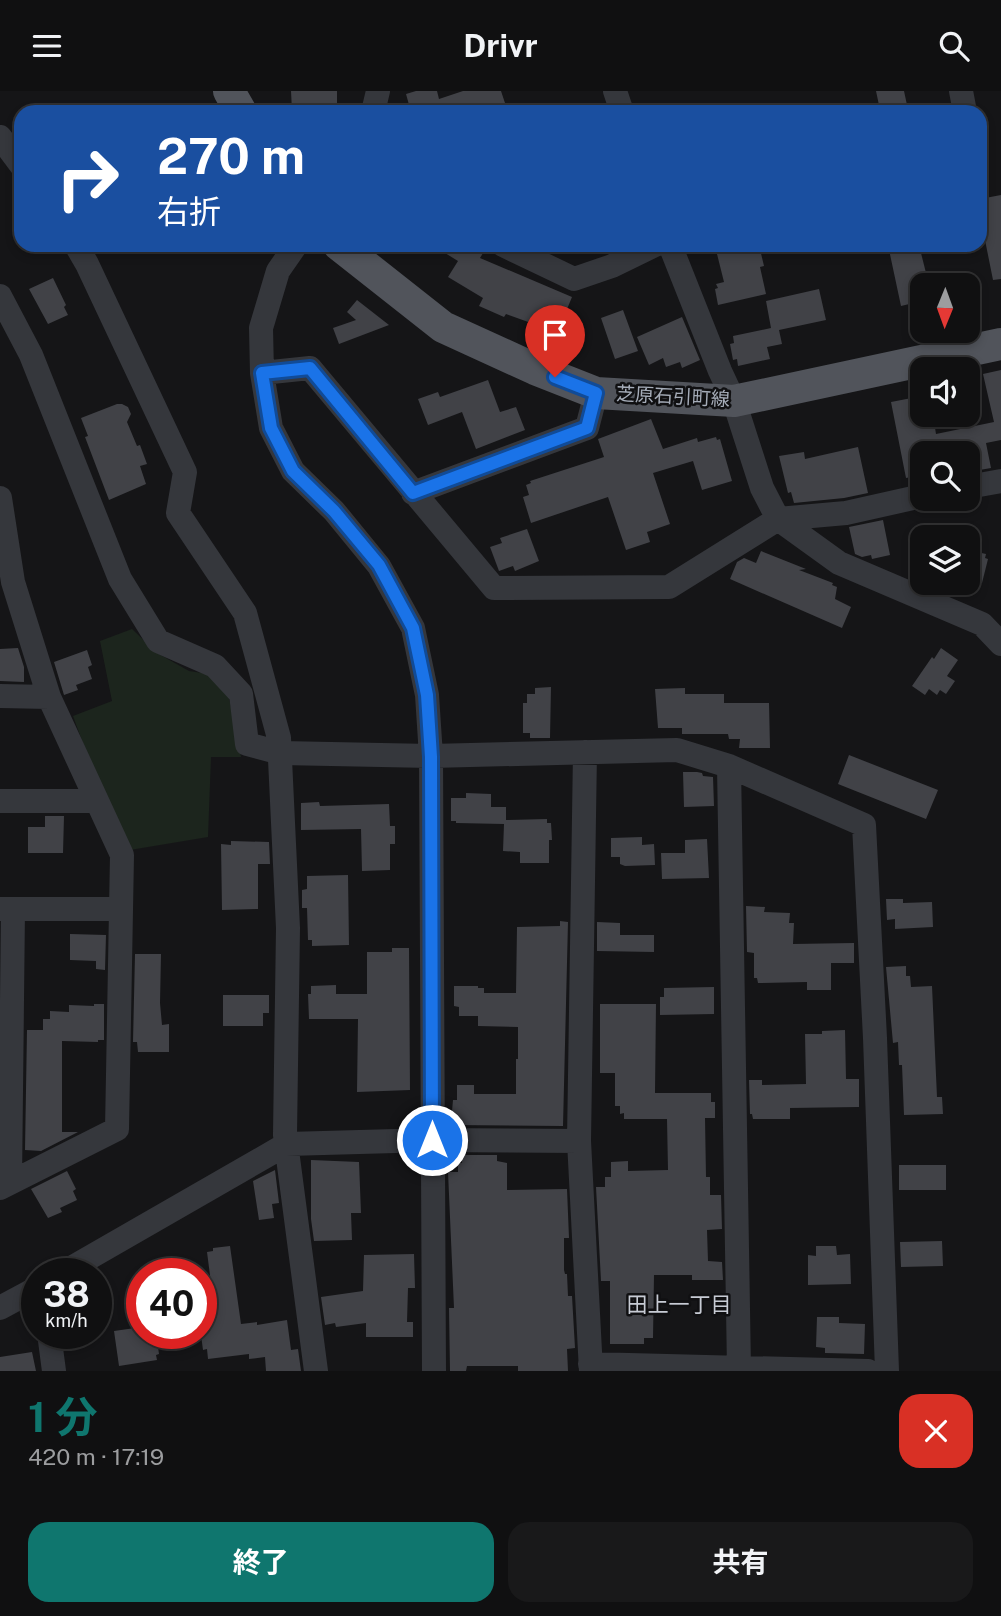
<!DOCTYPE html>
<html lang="ja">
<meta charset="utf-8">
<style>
body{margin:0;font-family:"Public Sans","Noto Sans JP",sans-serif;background:#19191a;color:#f1f3f6;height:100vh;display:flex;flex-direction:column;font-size:26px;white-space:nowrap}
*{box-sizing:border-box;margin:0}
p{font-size:23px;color:#9c9d9f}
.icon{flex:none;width:38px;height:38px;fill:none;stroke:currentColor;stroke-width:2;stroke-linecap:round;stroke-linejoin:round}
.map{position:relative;height:1280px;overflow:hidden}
.drawer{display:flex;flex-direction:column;background:#101011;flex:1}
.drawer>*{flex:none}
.top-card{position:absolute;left:14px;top:14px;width:973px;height:147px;border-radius:21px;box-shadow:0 4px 10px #0003,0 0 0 2px #303031;background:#1a4fa0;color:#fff;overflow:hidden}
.needle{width:46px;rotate:181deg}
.tools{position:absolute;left:910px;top:182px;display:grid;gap:14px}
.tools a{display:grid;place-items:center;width:70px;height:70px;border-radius:14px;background:#101011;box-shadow:0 4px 10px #0003,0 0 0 2px #303031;font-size:35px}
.speed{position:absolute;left:21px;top:1167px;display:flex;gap:14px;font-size:35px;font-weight:700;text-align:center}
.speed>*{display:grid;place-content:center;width:91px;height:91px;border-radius:50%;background:#101011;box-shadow:0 4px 10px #0003,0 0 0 2px #303031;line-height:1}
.speed small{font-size:18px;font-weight:400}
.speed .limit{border:10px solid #d22;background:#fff;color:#111}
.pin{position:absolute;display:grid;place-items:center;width:60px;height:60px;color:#fff;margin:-72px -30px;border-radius:50% 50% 50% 0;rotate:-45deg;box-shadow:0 0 7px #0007}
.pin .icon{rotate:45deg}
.me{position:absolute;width:77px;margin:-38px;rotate:0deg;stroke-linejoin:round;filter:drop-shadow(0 0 5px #0008)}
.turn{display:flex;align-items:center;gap:24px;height:147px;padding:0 28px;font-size:32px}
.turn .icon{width:91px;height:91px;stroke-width:2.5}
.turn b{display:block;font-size:49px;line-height:60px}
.round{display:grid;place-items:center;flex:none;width:74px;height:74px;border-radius:21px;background:#19191a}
.overview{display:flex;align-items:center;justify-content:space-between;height:119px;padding:0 28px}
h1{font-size:42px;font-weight:700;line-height:52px;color:#0f766e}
.cta{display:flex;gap:14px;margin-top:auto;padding:14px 28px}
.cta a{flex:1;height:80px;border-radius:21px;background:#0f766e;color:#fff;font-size:28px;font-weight:700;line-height:80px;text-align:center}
.cta a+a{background:#19191a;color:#f1f3f6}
header{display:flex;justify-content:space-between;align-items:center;height:91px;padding:0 28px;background:#101011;font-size:32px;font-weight:700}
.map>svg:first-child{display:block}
.green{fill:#1c251d}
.building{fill:#414247}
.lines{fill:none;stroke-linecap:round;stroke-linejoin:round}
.minor{stroke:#35373c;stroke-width:24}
.major{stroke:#51545b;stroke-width:32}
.route-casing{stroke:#114b97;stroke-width:18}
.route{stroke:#1a73e8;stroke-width:12}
.labels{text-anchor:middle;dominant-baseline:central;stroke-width:5;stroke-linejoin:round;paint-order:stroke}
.street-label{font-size:19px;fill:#a5acb8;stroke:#101012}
.neighbourhood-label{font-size:21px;fill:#c7cbd4;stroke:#101012}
</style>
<header><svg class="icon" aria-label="menu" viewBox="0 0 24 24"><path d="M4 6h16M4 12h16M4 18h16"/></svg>Drivr<svg class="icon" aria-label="search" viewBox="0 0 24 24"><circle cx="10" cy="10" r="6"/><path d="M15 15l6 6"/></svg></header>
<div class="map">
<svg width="1001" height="1280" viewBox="0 0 1001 1280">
<rect width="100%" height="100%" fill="#151517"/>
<path class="green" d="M132 538 157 562 189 580 209 583 228 602 241 666H211L208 746 130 759 102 704 73 625 112 610 100 550Z"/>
<path class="building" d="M291 0H337V19L292 20Z
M416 0H437L439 8 463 0H501L508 21H411L406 3Z
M876 0H904L907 14 880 19Z
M1001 104V188L993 189 980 124V108Z
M432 154H488L480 167 572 206 565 223H575V242H562L532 229 531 232 506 223 504 226 479 215 483 207 448 186 458 170Z
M723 154H759L764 175 760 176 766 203 718 214 715 198 718 197 716 193 724 191 716 159 724 158Z
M888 154H919L929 194H922V210L901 215Z
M53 187 66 214 64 216 68 224 48 233 29 198Z
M819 198 826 229 779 239 782 253 767 256 770 268 738 275 737 268 733 269 730 253 734 252 733 245 771 237 766 210Z
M357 209 389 234 339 253 333 237 356 229 347 221Z
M623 219 638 260 615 268 601 227Z
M682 226 700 269 682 277 680 271 666 276 663 267 649 274 637 246Z
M1001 279V349L986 352 991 377 968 381V362H922V384L906 387 891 311 922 305V324H933L936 343 994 331 983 283Z
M488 289 500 321 516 316 525 339 476 358 462 321 428 334 418 308 438 301 440 306Z
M117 313H122L128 316 131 323 127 331 137 355 140 354 147 373 140 375 146 393 109 409 85 346 88 345 81 327Z
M651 328 663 358 697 347 698 351 716 346 717 349 720 348 732 390 702 399 693 370 653 382 670 433 647 441 650 451 626 459 608 406 531 432 523 406 529 404 526 394 531 392 530 390 604 366 598 348Z
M858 356 868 402 844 407 794 412 791 401 788 402 779 365 804 361 805 368Z
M883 429 890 464 872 468 871 464 862 466 855 463 849 436Z
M527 438 539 470 515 480 513 475 499 480 490 456 502 452 500 447Z
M968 459 986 463 985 467 988 468 982 492 968 488Z
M761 460 806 478 799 479 833 492 832 494 837 496 835 508 851 516 842 537 730 488 737 471 744 467 756 472Z
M18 557 24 576V591L0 590V558Z
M941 557 958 569 947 585 955 590 946 603 940 599 937 604 929 598 925 604 912 595 932 566 934 568Z
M87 559 92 574 88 576 92 588 76 594 78 599 64 604 54 571Z
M551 596 550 647H530V642H523V612H527V603H535V597Z
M685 597V603H724V612H769L770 657H739L740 648H729L728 643H682V637H658L655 598Z
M849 664 938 699 926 728 838 693Z
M683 681H697L702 682 703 685 713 686 714 715 684 716Z
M466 702 491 703V716H506V729L547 728V732H551L552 749H549V772H520V761L503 760 504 733 456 732V730H451V707H466Z
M319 711 320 715 389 713 390 735H395V753H390V779L362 780 361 738 301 739V712Z
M45 725H64L63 762H28V736H45Z
M642 746V754L654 753 655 774 625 775 620 773V766H611V747Z
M707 748 709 787 662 788 661 762H685V749Z
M231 750 269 751 270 773H258V818L222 819 221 753 231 754Z
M348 784 349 854 312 855V849H308L307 817H302V799L307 798V785Z
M886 808H903V812L932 811 933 836 895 838V828L887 829Z
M746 815 765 816 764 821 790 822 789 832H794L793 853 854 852V872H831V899H807V891L758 892 757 887H754V862L747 861Z
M560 830 568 831 563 1035 452 1034V1020L453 1009H457V994H474V1003H516V968H518V936L478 935V925H459V916L454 915V895H478V897H484V902H516L517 836 560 835Z
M597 831 620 832V844H654V861L597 860Z
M70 843 106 844 105 879 96 878V870L70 869Z
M392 857H409L410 999 357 1001 358 928H309L308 903H311V895L336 894V903H367V861H392Z
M135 863H161L160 912 162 934 169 933V961H138L137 951H133Z
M906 875V885H910L911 896 932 895 937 1006H942L943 1023 904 1024 902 974H899L898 951 893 952 886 876Z
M714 896V923L660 924V906H664V897Z
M223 904H269V922H263V935H223Z
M94 913H104V949H98V951L62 950V1041H78L41 1060 25 1059 27 939H43V928H50V920L69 921V914L94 915Z
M600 913H656L655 1002H711V1011H715V1027H705L706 1086H710V1104H721L722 1138 707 1139 708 1170 722 1171 723 1189H692V1184H654L653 1247H644V1253H610V1190H601L596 1096H605V1086H611V1071L628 1070V1080L668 1079 667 1028H624V1022L620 1023V1015H615V982H600Z
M845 939 846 988H859V1016L790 1017V1028H753L752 1023H750L749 989H762V994L806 993 805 943H822V940Z
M462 1064H497V1070L507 1072V1099L567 1098 569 1147H564V1179L565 1183H567L568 1205H572L575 1257 567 1258 568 1280H518V1275H467L466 1280H450L449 1217H454L448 1081H458V1072H462Z
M311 1069 359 1071 361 1122H351L352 1149 314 1150 311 1128Z
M899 1074H946V1099H899Z
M275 1079 279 1112 272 1113 274 1127 259 1129 253 1090Z
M67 1080 76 1098 73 1100 77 1109 60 1117 62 1121 48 1127 31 1098Z
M942 1150 943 1175 901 1176 900 1151Z
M230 1155 241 1233 257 1231V1234L287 1229 291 1259 298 1258 301 1280H266L265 1266 249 1268V1263L208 1268 207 1258 203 1259 201 1244V1206L208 1205 207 1193 211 1192 207 1161 213 1160V1157Z
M816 1155H836L837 1164 850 1163 851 1193 808 1194V1164L816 1165Z
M414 1163 415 1197H408L407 1231H413V1246H366V1232L336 1236 335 1232 325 1234 321 1206 363 1200 364 1164Z
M817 1226H839V1232L865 1233 864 1263 825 1262V1257L816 1256Z
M142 1236V1242H156L159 1263 156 1264 157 1269 119 1275 114 1240Z
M32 1261 36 1280H0V1266Z"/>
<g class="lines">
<path class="minor" d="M615 0 622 21
M961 0 965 21
M373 21 378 0
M0 46 21 74
M76 154 87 173 185 381 178 422 245 522 279 647 288 837 285 1044 316 1280
M296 154 278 180 261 237 262 282 271 337 293 380 334 420 379 475 413 537 427 604 431 665 434 1280
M503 154 574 188 612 175 655 154
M670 154 720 280 734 310 762 397 778 428 839 472 982 533 1001 553
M0 205 31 264 120 488 158 550 215 575 241 603 247 653 281 662 431 665 677 659 729 675 864 734 875 947 887 1280
M262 282 310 277 494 497 669 496 778 428 846 422 922 405
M968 396 1001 390
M413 402 587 337 596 302
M0 407 13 491 49 606 122 764 117 1038 0 1097
M0 605 49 606
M585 661 579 1050 591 1280
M729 675 739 1278
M0 710H97
M0 818H120
M10 1092 13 818
M61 1183 287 1053 432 1049 579 1050
M0 1217 37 1197
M49 1242 54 1280
M590 1273 868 1280"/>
<path class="major" d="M229 0 241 21
M339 154 443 236 535 278 596 302 734 310 1001 253"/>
</g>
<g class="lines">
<defs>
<path id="route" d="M432 1049 431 666 427 604 413 537 379 474 334 420 293 380 271 337 262 282 310 277 413 402 587 337 596 302 555 286"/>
</defs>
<use href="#route" class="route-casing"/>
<use href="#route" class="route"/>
</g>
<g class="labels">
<g class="street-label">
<text transform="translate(673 305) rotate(3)">芝原石引町線</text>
</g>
<g class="neighbourhood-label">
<text x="679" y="1213">田上一丁目</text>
</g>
</g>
</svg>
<div class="tools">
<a><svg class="needle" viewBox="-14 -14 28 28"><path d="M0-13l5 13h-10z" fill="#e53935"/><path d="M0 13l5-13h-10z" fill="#9c9d9f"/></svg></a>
<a><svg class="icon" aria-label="sound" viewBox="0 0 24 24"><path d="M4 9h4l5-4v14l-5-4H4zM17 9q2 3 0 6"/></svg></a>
<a><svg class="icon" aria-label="search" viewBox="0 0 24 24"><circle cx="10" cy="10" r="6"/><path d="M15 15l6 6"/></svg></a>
<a><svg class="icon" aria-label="layers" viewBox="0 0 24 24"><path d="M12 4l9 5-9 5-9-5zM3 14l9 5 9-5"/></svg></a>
</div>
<div class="speed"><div>38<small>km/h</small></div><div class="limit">40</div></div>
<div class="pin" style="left:555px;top:286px;background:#d93025"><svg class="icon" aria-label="arrive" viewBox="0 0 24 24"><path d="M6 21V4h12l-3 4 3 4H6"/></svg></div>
<svg class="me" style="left:432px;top:1049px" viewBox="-20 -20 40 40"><circle r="17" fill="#1a73e8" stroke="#fff" stroke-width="3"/><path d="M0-11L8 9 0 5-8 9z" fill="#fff"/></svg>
<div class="top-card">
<div class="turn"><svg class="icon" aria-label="right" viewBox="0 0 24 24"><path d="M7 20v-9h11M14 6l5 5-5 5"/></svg><div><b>270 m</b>右折</div></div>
</div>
</div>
<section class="drawer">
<div class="overview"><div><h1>1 分</h1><p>420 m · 17:19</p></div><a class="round" style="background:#d93025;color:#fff"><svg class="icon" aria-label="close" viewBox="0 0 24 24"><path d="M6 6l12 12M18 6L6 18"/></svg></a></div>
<div class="cta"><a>終了</a><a>共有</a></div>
</section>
